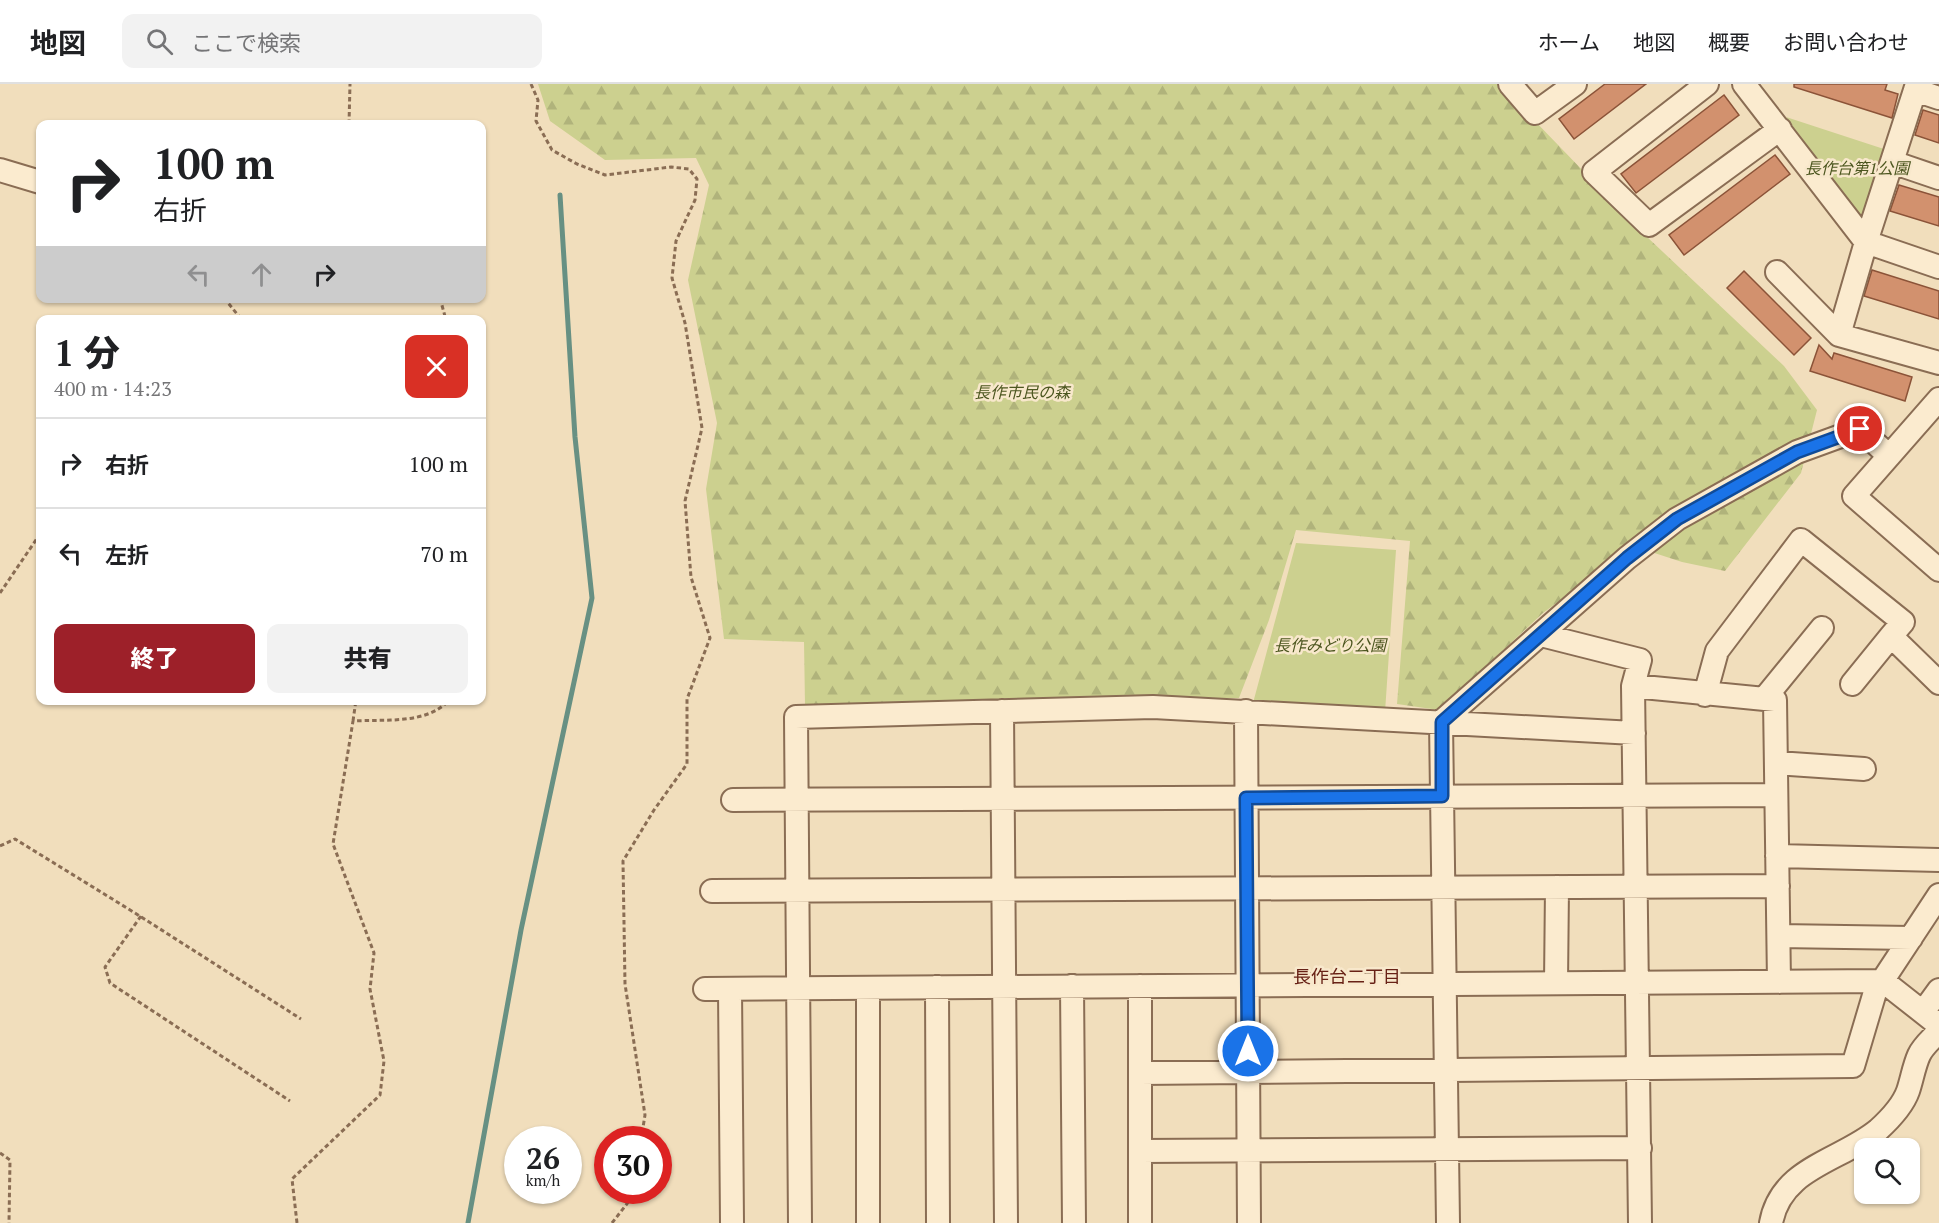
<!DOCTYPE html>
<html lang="ja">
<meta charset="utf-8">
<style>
body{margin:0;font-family:"PT Serif","Noto Sans JP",serif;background:#f2f2f2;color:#202124;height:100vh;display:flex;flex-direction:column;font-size:22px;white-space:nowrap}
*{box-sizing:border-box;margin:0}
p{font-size:20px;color:#757577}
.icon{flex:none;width:33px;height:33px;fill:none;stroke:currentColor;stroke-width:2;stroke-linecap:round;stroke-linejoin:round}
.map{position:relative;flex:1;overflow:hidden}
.side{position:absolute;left:36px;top:231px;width:450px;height:390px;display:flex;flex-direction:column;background:#fff;border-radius:12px;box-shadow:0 2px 4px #0004}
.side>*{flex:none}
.top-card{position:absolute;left:36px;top:36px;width:450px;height:183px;border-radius:12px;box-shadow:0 2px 4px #0004;background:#fff;color:#202124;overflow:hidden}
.tools{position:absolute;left:1854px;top:1054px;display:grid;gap:12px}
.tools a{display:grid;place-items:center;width:66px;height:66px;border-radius:12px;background:#fff;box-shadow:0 2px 4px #0004;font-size:30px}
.speed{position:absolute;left:504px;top:1042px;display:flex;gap:12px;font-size:30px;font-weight:700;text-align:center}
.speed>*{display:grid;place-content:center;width:78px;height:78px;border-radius:50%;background:#fff;box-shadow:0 2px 4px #0004;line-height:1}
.speed small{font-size:15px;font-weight:400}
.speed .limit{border:9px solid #d22;background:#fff;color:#111}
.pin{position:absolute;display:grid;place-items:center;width:51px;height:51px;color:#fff;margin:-26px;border:3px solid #fff;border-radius:50%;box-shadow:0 2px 6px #0007}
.me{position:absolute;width:66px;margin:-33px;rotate:0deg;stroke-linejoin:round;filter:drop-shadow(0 0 4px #0008)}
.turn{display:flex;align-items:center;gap:21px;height:126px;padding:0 18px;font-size:27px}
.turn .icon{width:78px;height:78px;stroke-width:2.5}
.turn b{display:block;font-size:42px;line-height:51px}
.lanes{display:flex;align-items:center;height:57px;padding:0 18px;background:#0003;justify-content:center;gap:30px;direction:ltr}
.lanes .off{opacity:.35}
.round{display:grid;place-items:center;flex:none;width:63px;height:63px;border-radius:12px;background:#f2f2f2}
.headline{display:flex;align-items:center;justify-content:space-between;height:102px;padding:0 18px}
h1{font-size:36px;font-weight:800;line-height:45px}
.action{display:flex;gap:12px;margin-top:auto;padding:12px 18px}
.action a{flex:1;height:69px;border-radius:12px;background:#9d2029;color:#fff;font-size:24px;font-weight:800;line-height:69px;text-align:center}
.action a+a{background:#f2f2f2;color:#202124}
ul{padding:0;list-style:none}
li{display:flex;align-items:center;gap:18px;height:90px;padding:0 18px;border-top:2px solid #e0e0e0}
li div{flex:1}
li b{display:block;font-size:22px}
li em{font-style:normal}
header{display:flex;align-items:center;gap:36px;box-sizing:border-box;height:84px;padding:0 30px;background:#fff;border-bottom:2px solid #e0e0e0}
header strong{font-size:28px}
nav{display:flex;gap:33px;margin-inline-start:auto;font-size:21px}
.search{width:420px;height:54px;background:#f2f2f2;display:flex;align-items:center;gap:15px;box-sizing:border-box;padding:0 21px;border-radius:12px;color:#757577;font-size:22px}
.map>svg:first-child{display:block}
.forest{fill:url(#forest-firs)}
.green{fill:#ccd08f}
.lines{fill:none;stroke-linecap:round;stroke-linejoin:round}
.stream{stroke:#679083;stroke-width:5}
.building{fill:#d2916e;stroke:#8b5338;stroke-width:1.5}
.minor-casing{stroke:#8a6d54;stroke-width:26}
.path{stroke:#8a6d54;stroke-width:3;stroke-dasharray:4.5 3;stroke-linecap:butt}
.minor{stroke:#fbebcf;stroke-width:22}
.route-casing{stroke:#114b97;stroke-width:15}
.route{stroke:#1a73e8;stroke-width:10}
.labels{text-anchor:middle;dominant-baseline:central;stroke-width:5;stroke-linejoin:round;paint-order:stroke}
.park-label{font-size:16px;font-style:italic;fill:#4c561f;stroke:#f8e8cc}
.neighbourhood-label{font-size:18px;fill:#682216;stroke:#f8e8cc}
</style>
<header>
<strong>地図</strong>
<div class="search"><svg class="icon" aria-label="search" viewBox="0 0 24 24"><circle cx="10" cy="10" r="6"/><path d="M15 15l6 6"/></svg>ここで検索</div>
<nav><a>ホーム</a><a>地図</a><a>概要</a><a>お問い合わせ</a></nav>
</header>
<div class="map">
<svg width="1939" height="1139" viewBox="0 0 1939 1139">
<defs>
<pattern id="forest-firs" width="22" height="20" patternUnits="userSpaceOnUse" patternTransform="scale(1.5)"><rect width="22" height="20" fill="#ccd08f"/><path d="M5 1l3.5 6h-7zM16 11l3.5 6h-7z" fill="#b0b37b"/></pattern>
</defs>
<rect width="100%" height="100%" fill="#f1debc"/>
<path class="forest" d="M538 0H1499L1646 152 1784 282 1817 326 1801 389 1725 487 1682 478 1633 462 1543 529 1439 626 1397 620 1410 457 1296 446 1269 536 1239 614 805 621 804 558 724 555 706 405 717 339 688 196 709 101 696 74 605 76 550 37Z"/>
<path class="green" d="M1786 33 1890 67 1868 133H1860Z
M1296 459 1396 466 1385 628 1253 619Z"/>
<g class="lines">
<path class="stream" d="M468 1139 521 846 592 514 575 353 560 111"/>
</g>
<path class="building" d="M1605 0H1646L1574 55 1559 35Z
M1794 0H1887L1885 6 1898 10 1892 34 1794 3Z
M1724 11 1739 31 1636 109 1621 90Z
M1923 26 1939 31V59L1915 51Z
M1775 71 1790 90 1684 171 1669 151Z
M1899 101 1939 113V142L1890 127Z
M1872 186 1939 207V235L1864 212Z
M1744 187 1811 254 1794 271 1727 204Z
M1819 261 1832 275 1834 269 1912 293 1905 317 1810 287Z"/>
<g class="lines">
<defs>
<path id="minor" d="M1510 0 1535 29 1575 0
M1707 0 1594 88 1649 141 1780 45
M1744 0 1866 158 1939 183
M1915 6 1939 14
M1892 78 1939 94
M0 86 40 98
M1777 188 1839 251 1939 279
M1839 251 1866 158 1917 0
M1939 315 1854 412 1939 486
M1541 551 1640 576 1633 602 1640 1139
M1852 600 1891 552
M1633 602 1775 616 1779 898
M1705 611 1717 567 1801 456 1903 538 1891 552 1939 599
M1764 615 1822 544
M1002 627 1006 1139
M1246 627 1249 1139
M1776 679 1864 685
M733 716 1776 711
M1777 772 1939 776
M712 807 1778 802
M1779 852 1911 854
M1556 899 1557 803
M1072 902 1074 1139
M1140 902V1139
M937 903 938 1139
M868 904V1139
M705 905 1883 897 1939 941
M730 905 732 1139
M1923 928 1939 906
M1140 989 1853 982 1875 908 1939 811
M1140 1067 1640 1064
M800 1139 796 633 1153 623 1634 649
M1448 1139 1441 638 1627 474 1677 435 1797 368 1860 345 1889 372
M1771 1139C1781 1083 1841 1077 1878 1046 1889 1036 1903 1021 1908 1007 1912 995 1914 982 1919 971 1923 962 1933 954 1939 947"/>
</defs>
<use href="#minor" class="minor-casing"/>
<path class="path" d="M531 0 538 16 536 37 552 66 577 80 605 91 671 83 689 85 697 95 695 116 676 157 672 194 685 239 702 344 685 417 691 493 710 554 687 615V680L654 726 623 777 625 900 645 1031 641 1056
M349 40 350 0
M224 214 242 236
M440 214 446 236
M0 509 40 450
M353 637 356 616
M0 762 15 755 135 829 301 935
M141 832 105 883 110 899 290 1017
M0 1069 10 1076 9 1139
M297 1139 292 1095 380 1011 384 977 370 905 374 869 333 760 353 637C384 635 427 641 449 616
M612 1139 633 1112V1107"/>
<use href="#minor" class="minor"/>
</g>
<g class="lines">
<defs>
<path id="route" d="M1248 967 1246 714 1442 712V638L1627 474 1677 435 1797 368 1860 345"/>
</defs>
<use href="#route" class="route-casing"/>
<use href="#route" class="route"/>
</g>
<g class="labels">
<g class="park-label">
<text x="1857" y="84">長作台第1公園</text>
<text x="1022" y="308">長作市民の森</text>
<text x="1330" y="561">長作みどり公園</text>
</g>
<g class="neighbourhood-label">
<text x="1347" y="892">長作台二丁目</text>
</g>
</g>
</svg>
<div class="tools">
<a><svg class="icon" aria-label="search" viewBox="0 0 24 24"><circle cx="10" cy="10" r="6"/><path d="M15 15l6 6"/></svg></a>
</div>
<div class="speed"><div>26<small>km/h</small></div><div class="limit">30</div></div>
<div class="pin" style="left:1860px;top:345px;background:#d93025"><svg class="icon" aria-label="arrive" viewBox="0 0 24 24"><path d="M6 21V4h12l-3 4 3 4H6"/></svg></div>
<svg class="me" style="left:1248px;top:967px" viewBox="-20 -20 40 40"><circle r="17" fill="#1a73e8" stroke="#fff" stroke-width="3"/><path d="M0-11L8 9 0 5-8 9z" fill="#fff"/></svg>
<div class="top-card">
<div class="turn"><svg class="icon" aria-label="right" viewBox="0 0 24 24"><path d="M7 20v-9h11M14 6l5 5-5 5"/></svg><div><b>100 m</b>右折</div></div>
<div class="lanes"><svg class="icon off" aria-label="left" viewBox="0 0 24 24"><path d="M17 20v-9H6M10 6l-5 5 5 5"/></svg><svg class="icon off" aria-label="ahead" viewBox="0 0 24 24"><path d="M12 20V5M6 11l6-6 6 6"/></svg><svg class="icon" aria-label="right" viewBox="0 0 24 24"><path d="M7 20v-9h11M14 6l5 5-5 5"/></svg></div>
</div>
<section class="side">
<div class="headline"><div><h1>1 分</h1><p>400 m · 14:23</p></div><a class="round" style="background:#d93025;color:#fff"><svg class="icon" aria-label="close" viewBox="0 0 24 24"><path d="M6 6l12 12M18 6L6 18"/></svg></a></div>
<ul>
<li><svg class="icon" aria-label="right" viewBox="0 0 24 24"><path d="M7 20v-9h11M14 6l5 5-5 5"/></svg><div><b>右折</b></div><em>100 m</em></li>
<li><svg class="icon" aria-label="left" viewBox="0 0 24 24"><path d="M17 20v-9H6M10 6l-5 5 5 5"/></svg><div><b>左折</b></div><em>70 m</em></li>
</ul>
<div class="action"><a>終了</a><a>共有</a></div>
</section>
</div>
